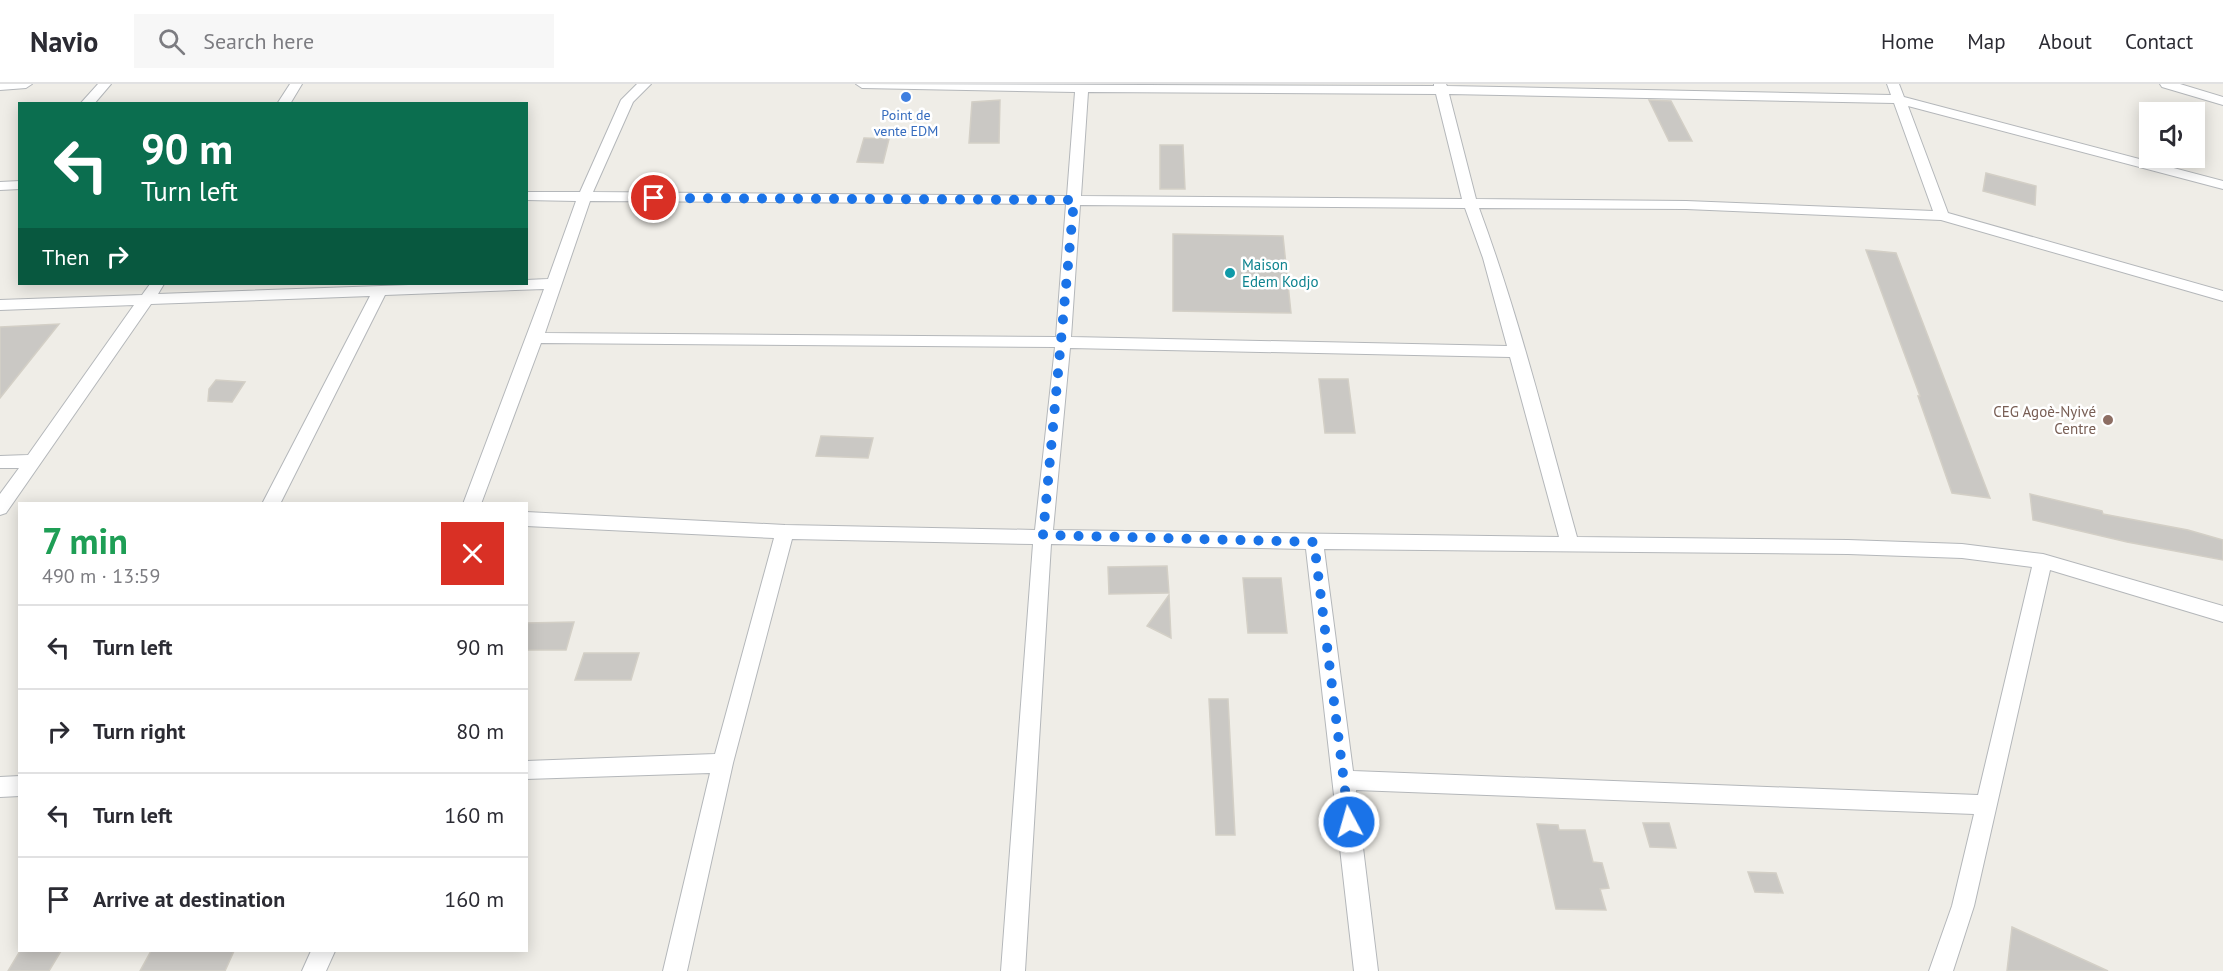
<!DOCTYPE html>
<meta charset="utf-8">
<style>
body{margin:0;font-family:"PT Sans",sans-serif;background:#f7f7f7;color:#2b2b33;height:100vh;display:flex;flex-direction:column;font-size:22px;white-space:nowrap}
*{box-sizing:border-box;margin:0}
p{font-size:20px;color:#7c7c81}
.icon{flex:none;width:33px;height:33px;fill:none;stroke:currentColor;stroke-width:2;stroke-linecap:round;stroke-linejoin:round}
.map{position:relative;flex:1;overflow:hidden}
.drawer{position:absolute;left:18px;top:418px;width:510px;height:450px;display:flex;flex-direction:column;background:#fff;border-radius:0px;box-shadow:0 3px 15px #0003}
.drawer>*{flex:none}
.hud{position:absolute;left:18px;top:18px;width:510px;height:183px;border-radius:0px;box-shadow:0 3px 15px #0003;background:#0b6e4f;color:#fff;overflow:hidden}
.buttons{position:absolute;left:2139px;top:18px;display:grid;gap:12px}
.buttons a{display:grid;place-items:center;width:66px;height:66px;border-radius:0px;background:#fff;box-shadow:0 3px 15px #0003;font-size:30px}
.pin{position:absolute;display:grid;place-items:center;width:51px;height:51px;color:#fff;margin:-26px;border:3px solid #fff;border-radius:50%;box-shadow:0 2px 6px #0007}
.me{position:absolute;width:66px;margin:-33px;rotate:354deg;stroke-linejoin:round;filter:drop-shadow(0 0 4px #0008)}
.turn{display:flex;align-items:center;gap:21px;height:126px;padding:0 24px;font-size:27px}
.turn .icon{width:78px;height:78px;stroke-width:2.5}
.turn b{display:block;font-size:42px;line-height:51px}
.then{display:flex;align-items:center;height:57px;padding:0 24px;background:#0003;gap:12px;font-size:22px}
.round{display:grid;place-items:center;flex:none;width:63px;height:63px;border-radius:0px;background:#f7f7f7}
.head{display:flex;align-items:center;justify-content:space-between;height:102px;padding:0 24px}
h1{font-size:36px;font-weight:700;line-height:45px;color:#1e9e55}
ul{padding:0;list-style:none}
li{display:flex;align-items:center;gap:18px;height:84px;padding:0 24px;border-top:2px solid #e1e1e2}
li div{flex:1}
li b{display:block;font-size:22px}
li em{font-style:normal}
header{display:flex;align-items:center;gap:36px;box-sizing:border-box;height:84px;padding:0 30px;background:#fff;border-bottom:2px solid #e1e1e2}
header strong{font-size:28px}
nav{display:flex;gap:33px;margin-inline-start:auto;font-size:21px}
.search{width:420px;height:54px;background:#f7f7f7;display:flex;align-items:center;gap:15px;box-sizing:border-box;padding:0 21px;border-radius:0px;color:#7c7c81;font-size:22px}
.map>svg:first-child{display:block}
.building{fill:#cac8c4;stroke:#d3cfc6;stroke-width:1.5}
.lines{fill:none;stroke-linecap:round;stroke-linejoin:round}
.minor-casing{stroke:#b4b7ba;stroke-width:2}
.minor{fill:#fff;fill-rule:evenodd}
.route{stroke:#1a73e8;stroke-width:10;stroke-dasharray:0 18}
.shop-dot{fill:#3f7fe0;stroke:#fff;stroke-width:2}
.culture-dot{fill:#0f9aa8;stroke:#fff;stroke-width:2}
.education-dot{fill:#8d6e63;stroke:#fff;stroke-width:2}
.labels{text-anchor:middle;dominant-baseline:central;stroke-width:5;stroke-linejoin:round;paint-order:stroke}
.far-shop-label{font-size:14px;fill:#366cbe;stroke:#fff}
.culture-label{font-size:15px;fill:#0d838f;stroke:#fff;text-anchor:start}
.education-label{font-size:15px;fill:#785e54;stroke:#fff;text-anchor:end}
</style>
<header>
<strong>Navio</strong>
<div class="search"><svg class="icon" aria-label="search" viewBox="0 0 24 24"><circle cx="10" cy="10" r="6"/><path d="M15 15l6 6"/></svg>Search here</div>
<nav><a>Home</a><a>Map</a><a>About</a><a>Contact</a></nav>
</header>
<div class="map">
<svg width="2223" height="887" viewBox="0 0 2223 887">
<rect width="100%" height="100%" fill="#efede7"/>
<path class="building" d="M1000 16 999 59H969L972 18Z
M1649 16 1671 17 1692 57H1669Z
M864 54 889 55 883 79 857 78Z
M1160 61H1183L1185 105H1160Z
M1986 89 2036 102 2035 121 1983 107Z
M1173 150 1283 152 1291 229 1173 227Z
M1866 166 1896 169 1990 414 1952 409 1918 312H1920Z
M59 240 0 314V243Z
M1319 295H1348L1355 349H1325Z
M216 296 245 298 232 318 208 317 209 305Z
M821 352 873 354 868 374 816 372Z
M2030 410 2102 427 2103 430 2188 446 2223 456V476L2127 458 2033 436Z
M1167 482 1169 509 1109 510 1108 483Z
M1243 494H1281L1287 549H1248Z
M1169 511 1171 554 1147 542Z
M574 538 566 566H526V539Z
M584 569H639L631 596H575Z
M1209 615H1228L1235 751H1216Z
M1643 739H1669L1676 764 1650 763Z
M1537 740 1558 741 1559 746H1585L1593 778 1602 779 1609 804 1600 805 1606 826 1556 825Z
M1748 788 1776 789 1783 809 1755 808Z
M2012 843 2108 887H2007Z
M20 867H61L49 887H8Z
M151 867H234L225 887H140Z"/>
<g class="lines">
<defs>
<path id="minor" d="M0 0H32L26 4 0 6Z
M98 0H111L94 20H80Z
M290 0H302L290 20H277Z
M637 0H651L633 18 593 108 1067 112 1075 8 862 4 856 0 1434 2V0H1446L1447 2 1891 11 1887 0H1899L1904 13 2223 97V105L1908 22 1948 129 2223 207V217L1941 136 1686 125 1479 124C1519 232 1546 342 1577 453L1848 456 1962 460 2043 470 2223 522V538L2050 486 1974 822 1953 887H1929L1952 822 1974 730 1356 706 1378 887H1354L1306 465 1051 460 1025 887H1001L1033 460 792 455 733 679 687 887H663L710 689 526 695V677L715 670 774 454 526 442V428L785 441 1035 446 1055 263 541 259 481 420H463L544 205 385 211 280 420H262L370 212 151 220 6 429 0 431V410L19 384H0V372L28 371 134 221 0 226V216L142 211 150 200H164L158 210 437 200H526V196L548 195 576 117 526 116V108H580L621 16ZM1088 8 1436 10 1462 115 1081 112ZM1449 10 1894 19 1933 127 1686 117 1476 115ZM590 117 1066 120 1056 253 545 249ZM1080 121 1465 124 1483 174 1507 262 1071 253ZM1070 264 1510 273 1559 453 1053 446ZM1324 465 1848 470 1962 474 2032 483 1978 711 1353 687Z
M2160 0H2180L2223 13V21L2162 3Z
M20 97V105L0 106V98Z
M20 692V712L0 713V693Z
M311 867H335L326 887H302Z"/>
</defs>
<use href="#minor" class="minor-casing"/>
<use href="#minor" class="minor"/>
</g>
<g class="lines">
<path class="route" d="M654 114 1074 116 1043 451 1314 458 1349 738"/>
</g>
<circle class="shop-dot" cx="906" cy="13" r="6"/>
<circle class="culture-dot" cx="1230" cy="189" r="6"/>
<circle class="education-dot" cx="2108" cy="336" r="6"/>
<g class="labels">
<g class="far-shop-label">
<text x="906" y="31">Point de<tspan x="906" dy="16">vente EDM</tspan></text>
</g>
<g class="culture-label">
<text x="1242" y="180">Maison<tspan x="1242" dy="17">Edem Kodjo</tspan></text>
</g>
<g class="education-label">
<text x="2096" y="327">CEG Agoè-Nyivé<tspan x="2096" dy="17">Centre</tspan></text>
</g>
</g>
</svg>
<div class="buttons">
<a><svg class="icon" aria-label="sound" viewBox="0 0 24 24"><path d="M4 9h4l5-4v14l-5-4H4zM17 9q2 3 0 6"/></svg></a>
</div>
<div class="pin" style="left:654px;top:114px;background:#d93025"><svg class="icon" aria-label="arrive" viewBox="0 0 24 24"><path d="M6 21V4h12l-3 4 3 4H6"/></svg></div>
<svg class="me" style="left:1349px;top:738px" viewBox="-20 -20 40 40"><circle r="17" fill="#1a73e8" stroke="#fff" stroke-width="3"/><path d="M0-11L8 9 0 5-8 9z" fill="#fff"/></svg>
<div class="hud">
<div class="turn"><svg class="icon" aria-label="left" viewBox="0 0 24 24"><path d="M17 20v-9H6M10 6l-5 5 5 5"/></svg><div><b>90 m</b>Turn left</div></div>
<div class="then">Then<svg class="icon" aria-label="right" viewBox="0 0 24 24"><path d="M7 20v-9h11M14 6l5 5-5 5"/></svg></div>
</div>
<section class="drawer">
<div class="head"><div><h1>7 min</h1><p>490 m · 13:59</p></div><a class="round" style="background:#d93025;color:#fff"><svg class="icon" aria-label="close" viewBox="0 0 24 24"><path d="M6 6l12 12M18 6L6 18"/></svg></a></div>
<ul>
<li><svg class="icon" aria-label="left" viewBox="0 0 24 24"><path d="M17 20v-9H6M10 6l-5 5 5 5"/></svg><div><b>Turn left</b></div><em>90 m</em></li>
<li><svg class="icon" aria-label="right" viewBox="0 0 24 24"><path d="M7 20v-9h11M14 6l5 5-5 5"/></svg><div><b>Turn right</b></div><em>80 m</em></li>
<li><svg class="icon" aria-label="left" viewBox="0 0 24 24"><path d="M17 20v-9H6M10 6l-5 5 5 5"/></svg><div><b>Turn left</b></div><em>160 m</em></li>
<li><svg class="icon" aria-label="arrive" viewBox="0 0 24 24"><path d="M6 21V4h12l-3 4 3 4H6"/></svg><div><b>Arrive at destination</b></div><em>160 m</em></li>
</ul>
</section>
</div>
